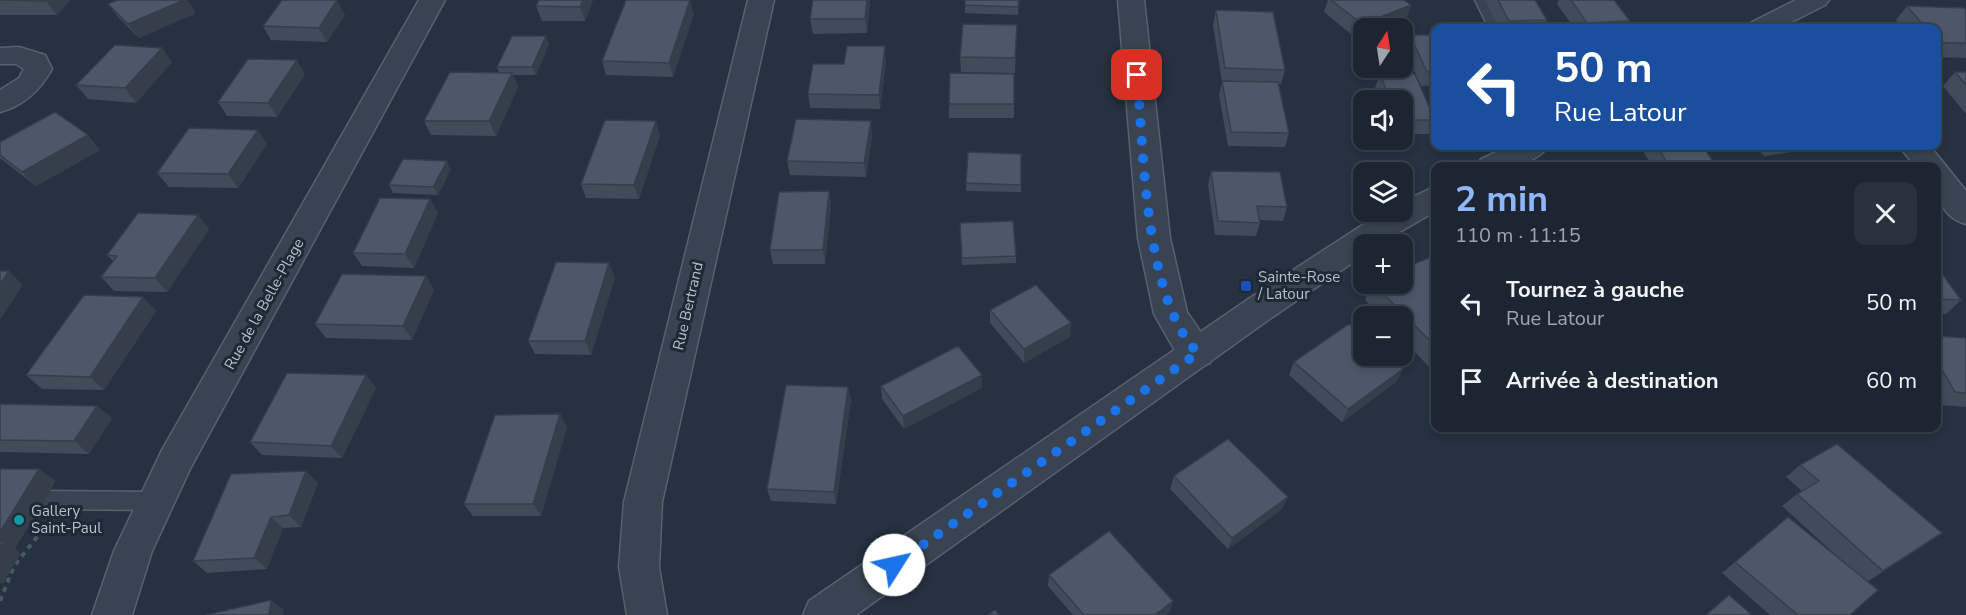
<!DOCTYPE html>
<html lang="fr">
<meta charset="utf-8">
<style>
body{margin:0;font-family:"Nunito Sans",sans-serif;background:#29313d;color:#f1f3f6;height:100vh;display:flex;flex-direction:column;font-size:22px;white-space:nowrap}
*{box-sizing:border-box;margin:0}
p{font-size:20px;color:#a0a5ab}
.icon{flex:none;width:33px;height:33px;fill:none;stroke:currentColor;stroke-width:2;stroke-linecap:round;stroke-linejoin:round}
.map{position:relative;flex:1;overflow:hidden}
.details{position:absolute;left:1431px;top:162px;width:510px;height:270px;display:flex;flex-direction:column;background:#1c2531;border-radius:12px;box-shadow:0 3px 9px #0003,0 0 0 2px #3a424d}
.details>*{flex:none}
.hud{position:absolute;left:1431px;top:24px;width:510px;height:126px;border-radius:12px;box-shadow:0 3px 9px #0003,0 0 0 2px #3a424d;background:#1a4fa0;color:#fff;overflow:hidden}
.needle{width:39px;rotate:12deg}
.controls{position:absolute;left:1353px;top:18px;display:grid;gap:12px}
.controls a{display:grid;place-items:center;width:60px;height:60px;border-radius:12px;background:#1c2531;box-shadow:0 3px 9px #0003,0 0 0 2px #3a424d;font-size:30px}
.pin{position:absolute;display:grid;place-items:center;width:51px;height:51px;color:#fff;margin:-26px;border-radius:12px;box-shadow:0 3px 9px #0006}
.me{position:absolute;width:66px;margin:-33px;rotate:55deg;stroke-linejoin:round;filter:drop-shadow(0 0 4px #0008)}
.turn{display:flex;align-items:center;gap:21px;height:126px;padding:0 24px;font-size:27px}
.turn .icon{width:78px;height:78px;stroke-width:2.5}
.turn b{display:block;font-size:42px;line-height:51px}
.round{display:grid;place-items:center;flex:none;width:63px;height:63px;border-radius:12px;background:#29313d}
.head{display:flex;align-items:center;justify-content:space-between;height:102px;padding:0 24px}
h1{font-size:36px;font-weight:700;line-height:45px;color:#90b6f8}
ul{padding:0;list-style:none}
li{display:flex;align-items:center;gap:18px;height:78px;padding:0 24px}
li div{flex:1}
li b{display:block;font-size:22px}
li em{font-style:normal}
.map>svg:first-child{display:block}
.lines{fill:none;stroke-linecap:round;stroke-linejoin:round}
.service-casing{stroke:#58616e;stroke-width:3}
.minor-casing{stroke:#58616e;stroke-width:3}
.tertiary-casing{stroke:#58616e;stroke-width:3}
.path{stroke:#465c5f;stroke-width:4;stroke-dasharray:5 5;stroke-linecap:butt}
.service{fill:#3a4351;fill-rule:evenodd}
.minor{fill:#3a4351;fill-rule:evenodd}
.tertiary{fill:#3a4351;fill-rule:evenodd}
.wall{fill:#414c5b}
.shaded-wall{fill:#353e4a}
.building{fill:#4c586a;stroke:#353e4a;stroke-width:1.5}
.route{stroke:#1a73e8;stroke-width:10;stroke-dasharray:0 18}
.transit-dot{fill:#1a4fb4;stroke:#1f2836;stroke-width:2}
.culture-dot{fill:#0f9aa8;stroke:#1f2836;stroke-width:2}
.labels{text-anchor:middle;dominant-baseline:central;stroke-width:6;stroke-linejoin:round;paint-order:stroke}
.poi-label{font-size:15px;fill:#b7bfcb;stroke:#1f2836;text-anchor:start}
.street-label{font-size:15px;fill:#b7bfcb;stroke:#1f2836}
</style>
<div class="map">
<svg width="1966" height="615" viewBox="0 0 1966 615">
<rect width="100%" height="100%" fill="#263141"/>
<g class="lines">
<defs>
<path id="service" d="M1475 0H1489L1503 28H1489Z
M44 491 155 492 162 495 165 501 162 507 155 510 44 509 37 506 34 500 37 494Z"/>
<path id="minor" d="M419 0H445L190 469 152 551 132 615H92L114 551 162 450Z
M748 0H774L662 502 659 567 667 615H627L619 567 624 502Z
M1118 0H1144L1170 238 1187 312 1215 353 1210 363 1198 367 1186 363 1177 354 1154 314 1138 238Z
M19 47 45 55 52 69C40 90 24 106 0 112V90L19 78 24 69 16 64H0V48Z
M1899 146H1930L1966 191V224C1938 216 1936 191 1936 166H1915Z"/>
<path id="tertiary" d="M1796 0H1829L1825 5 1780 28H1748L1752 22Z
M1509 146H1548C1533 169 1500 166 1477 166L1481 159Z
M1436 186V211L1379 244H1364V255L1271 318 856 615H803L809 601 1247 300 1361 226 1386 212H1402V202Z"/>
</defs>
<use href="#service" class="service-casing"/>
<use href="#minor" class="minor-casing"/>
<use href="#tertiary" class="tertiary-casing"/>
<path class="path" d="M0 601 14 566 42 531"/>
<use href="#service" class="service"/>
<use href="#minor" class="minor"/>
<use href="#tertiary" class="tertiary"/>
</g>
<path class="wall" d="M0 0H71L57 15H0Z
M539 0H593L585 21H542L536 6Z
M813 0H870L867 33 813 34 810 19Z
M1019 0 1018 15 965 13V5Z
M1328 0H1404L1411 5 1406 19 1364 28V36L1357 39 1324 12Z
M1485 0H1535L1547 20 1543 28H1499Z
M1559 0H1614L1630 21 1626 28H1574L1557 4Z
M108 4 196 13 139 38 119 18Z
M1907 6 1966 10V58L1936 57V28H1903L1896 20Z
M1216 10 1285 70 1281 84H1278L1289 133 1285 147 1228 146 1219 95 1222 82 1213 25Z
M694 14 673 77 606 75 602 61Z
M345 15 327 42 271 40 263 26Z
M1017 25 1015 73 961 72 960 57Z
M1410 35H1436V85L1421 86 1405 50Z
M549 44 536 75H513L518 87 496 136 431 135 424 121 499 72 497 67Z
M886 61 880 109 810 108 808 94 844 64Z
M172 62 136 103 88 99 76 85Z
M1955 72H1966V114L1943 86Z
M305 74 277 117 227 116 218 102Z
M1380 74 1435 120 1429 134H1402V100H1380L1375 88Z
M949 104H1014V118H949Z
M660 135 639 199 586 198 581 184Z
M872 136 866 177 790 175 787 161Z
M0 142 100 150 36 186 0 158Z
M267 144 238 188 169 187 157 173Z
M1649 146H1703L1716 166H1652L1644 153Z
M1755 146H1830L1829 147 1764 156Z
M1021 154V192L966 191V183Z
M451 169 438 195 393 193 389 185Z
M1211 171 1287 207 1283 221 1260 220V223L1256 236 1215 235 1208 185Z
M829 191 831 205 825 264H773L770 250Z
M430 199 438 213 414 268 362 266 353 253Z
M198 215 209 229 167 292 114 291 101 277 113 261 107 255Z
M960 223 1016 256V263L962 265Z
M1436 259V374L1402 339V316H1381L1365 300 1372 284H1402Z
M1936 265 1961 300 1946 314 1936 313Z
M426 276 434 290 412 340 326 338 315 324Z
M615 277 591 355 535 354 528 341Z
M143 297 156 311 104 390 42 389 26 375Z
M990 310 1071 323 1070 337 1024 363 990 323Z
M1936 336 1966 338V407L1940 405 1936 399Z
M1294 362 1403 369 1396 382 1342 422 1289 375Z
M366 375 376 388 342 458 262 455 250 442Z
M881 386 982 388 904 429 882 399Z
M848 387 851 400 836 504 771 501 767 489Z
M0 404 97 406 112 418 89 454 0 452Z
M560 414 567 427 541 516H473L464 504Z
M1486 428H1501L1491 432Z
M1800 465 1925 545 1867 582 1850 615H1770L1722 573 1788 517 1850 568 1782 506 1797 494 1802 491 1786 477Z
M1174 476 1282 509 1228 549 1170 489Z
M318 483 301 527 283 528 267 569 207 573 193 561Z
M1049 575 1170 612 1166 615H1073L1048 586Z"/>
<path class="shaded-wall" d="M47 0H71L57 15 46 1Z
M184 0H188L196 13 139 38 128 24Z
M337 0 345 15 327 42 319 28Z
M583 0H593L585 21 580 7Z
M690 0 694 14 673 77 669 63Z
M867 0H870L867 33 865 19Z
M1411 5 1406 19 1382 28H1364V36L1357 39 1362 24Z
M546 36 549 44 536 75 532 67Z
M885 46 886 61 880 109 879 95Z
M162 48 172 62 136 103 125 88Z
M297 60 305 74 277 117 268 103Z
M512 73 518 87 496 136 489 121Z
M656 121 660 135 639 199 634 185Z
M871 121 872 136 866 177 864 163Z
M258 130 267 144 238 188 228 174Z
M88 135 100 150 36 186 22 172Z
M447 161 451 169 438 195 433 187Z
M829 191 831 205 825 264 823 250Z
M430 199 438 213 414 268 405 254Z
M198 215 209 229 167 292 155 278Z
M609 263 615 277 591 355 585 341Z
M9 271 23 285 0 320V284Z
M426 276 434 290 412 340 403 326Z
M143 297 156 311 104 390 90 377Z
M1071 323 1070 337 1024 363V349Z
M1403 369 1396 382 1342 422 1348 409Z
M366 375 376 388 342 458 331 446Z
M982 375V388L904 429 903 416Z
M848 387 851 400 836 504 834 492Z
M97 406 112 418 89 454 74 441Z
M560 414 567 427 541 516 533 504Z
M1494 428H1501L1491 432Z
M39 469 56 481 15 549 21 553 3 584 0 583V532Z
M306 471 318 483 301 527 289 515Z
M1288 497 1282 509 1228 549 1232 538Z
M271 517 283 528 267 569 254 558Z
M1942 533 1925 545 1866 582 1883 571Z
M271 600 284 610 283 615H269Z
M1173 601 1170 612 1166 615H1155Z"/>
<path class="building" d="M0 0H47L46 1Z
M117 0H184L128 24 108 4Z
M282 0H337L319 28 263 26Z
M539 0H583L580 7 536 6Z
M626 0H690L669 63 602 61Z
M813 0H867L865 19H810Z
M965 0H1019L1018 7 965 5Z
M1331 0H1404L1411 5 1362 24Z
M1498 0H1535L1547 20 1509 21Z
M1571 0H1614L1630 21 1587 23Z
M1907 6 1964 8 1966 10V43H1937L1936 28H1926Z
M1216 10 1273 12 1285 70 1225 68Z
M963 24 1017 25 1015 58 960 57Z
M1410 35H1436V71L1427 72Z
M512 36H546L532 67H497Z
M115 45 162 48 125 88 76 85Z
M847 46H885L879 95 808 94 813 64H844Z
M248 59 297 60 268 103 218 102Z
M450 72 512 73 489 121H424Z
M1955 72H1966V85Z
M950 73 1014 74V104H949Z
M1380 74H1415L1435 120H1402V100H1390Z
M1222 81 1278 82 1289 133 1231 132Z
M55 112 88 135 22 172 0 155V142Z
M796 119 871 121 864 163 787 161Z
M605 120 656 121 634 185 581 184Z
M189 128 258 130 228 174 157 173Z
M1657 146H1703L1716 166H1669Z
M968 152 1021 154V185L966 183Z
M403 159 447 161 433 187 389 185Z
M1211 171 1280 172 1287 207 1257 206 1260 223 1218 221Z
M829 191 823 250H770L779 192Z
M380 198 430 199 405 254 353 253Z
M138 213 198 215 155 278 101 277 117 256 107 255Z
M1013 221 1016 256 962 258 960 223Z
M1433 256 1436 259V347L1374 284H1402V269Z
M556 262 609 263 585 341H528Z
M1936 265 1961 300 1936 299Z
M0 271H9L0 284Z
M342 274 426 276 403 326 315 324Z
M1036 285 1071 323 1024 349 990 310Z
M84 295 143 297 90 377 26 375Z
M1349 324 1364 336V356H1387L1403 369 1348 409 1294 362Z
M1936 336 1966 338V393L1955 392 1936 359Z
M958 346 982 375 903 416 881 386Z
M287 373 366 375 331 446 250 442Z
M786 385 848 387 834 492 767 489Z
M0 404 97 406 74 441 0 440Z
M560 414 533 504H464L495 415Z
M1228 439 1288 497 1232 538 1174 476Z
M1837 444 1942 533 1883 571 1797 494 1819 481 1800 465Z
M0 469H39L0 532Z
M306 471 289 515 271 517 254 558 193 561 231 474Z
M1788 517 1878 590 1850 615H1798L1735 562Z
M1109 531 1173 601 1155 615H1084L1049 575Z
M0 542H4L0 548Z
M1729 595 1752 615H1706Z
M271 600 269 615H206Z
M995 610 999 615H988Z"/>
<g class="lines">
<path class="route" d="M894 565 1198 353C1144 299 1144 151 1137 75"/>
</g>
<rect class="transit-dot" x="1240" y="280" width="12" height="12" rx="3"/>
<circle class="culture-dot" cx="19" cy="520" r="6"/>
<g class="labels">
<g class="poi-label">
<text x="1258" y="277">Sainte-Rose<tspan x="1258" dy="17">/ Latour</tspan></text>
<text x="31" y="511">Gallery<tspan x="31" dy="17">Saint-Paul</tspan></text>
</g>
<g class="street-label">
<text transform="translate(264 304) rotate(-61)">Rue de la Belle-Plage</text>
<text transform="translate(688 306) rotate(-77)">Rue Bertrand</text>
</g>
</g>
</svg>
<div class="controls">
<a><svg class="needle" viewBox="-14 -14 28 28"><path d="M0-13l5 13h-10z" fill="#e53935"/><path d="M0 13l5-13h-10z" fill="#a0a5ab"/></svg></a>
<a><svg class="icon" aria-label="sound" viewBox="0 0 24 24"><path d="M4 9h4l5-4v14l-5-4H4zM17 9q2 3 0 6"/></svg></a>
<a><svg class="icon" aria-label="layers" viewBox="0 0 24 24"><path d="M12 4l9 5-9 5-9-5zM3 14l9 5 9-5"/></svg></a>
<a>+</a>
<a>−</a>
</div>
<div class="pin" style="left:1137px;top:75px;background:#d93025"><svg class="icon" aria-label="arrive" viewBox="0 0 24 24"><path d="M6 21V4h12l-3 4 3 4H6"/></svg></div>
<svg class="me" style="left:894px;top:565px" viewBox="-20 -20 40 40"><circle r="19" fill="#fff"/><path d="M0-13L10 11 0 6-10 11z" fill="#1a73e8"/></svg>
<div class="hud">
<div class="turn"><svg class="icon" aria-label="left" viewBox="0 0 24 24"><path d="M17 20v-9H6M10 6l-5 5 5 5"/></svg><div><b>50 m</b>Rue Latour</div></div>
</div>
<section class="details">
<div class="head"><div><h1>2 min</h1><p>110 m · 11:15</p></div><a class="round"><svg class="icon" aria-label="close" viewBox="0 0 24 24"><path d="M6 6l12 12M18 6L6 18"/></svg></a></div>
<ul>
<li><svg class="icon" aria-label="left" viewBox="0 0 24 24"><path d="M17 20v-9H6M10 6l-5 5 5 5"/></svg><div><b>Tournez à gauche</b><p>Rue Latour</p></div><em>50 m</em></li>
<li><svg class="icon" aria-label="arrive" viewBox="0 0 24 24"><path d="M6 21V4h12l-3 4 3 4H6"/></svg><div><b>Arrivée à destination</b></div><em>60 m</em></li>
</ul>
</section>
</div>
